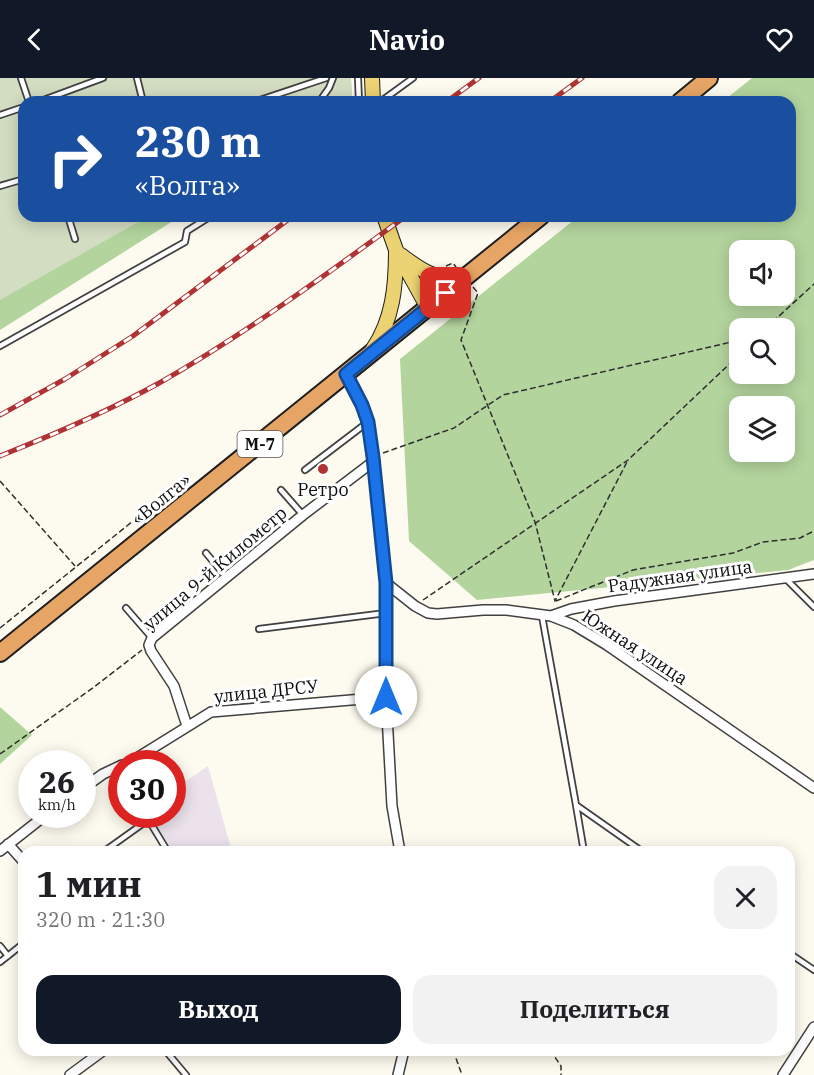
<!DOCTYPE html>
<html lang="ru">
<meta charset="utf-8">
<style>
body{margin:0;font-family:"IBM Plex Serif",serif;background:#f2f2f2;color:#202124;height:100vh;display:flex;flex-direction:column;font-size:22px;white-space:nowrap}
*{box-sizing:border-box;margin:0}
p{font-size:20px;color:#757577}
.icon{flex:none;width:33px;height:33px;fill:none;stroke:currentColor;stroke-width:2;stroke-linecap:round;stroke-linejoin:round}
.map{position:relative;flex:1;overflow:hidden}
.panel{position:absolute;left:18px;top:768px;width:777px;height:210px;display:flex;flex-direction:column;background:#fff;border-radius:18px;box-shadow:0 3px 15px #0003}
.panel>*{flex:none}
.top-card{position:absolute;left:18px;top:18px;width:778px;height:126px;border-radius:18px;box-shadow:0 3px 15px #0003;background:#1a4fa0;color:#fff;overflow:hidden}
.buttons{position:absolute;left:729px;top:162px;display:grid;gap:12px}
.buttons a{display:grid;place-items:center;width:66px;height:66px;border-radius:12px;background:#fff;box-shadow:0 3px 15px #0003;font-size:30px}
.speed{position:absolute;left:18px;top:672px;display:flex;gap:12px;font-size:30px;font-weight:700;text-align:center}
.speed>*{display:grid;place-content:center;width:78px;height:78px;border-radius:50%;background:#fff;box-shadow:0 3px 15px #0003;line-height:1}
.speed small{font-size:15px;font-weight:400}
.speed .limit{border:9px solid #d22;background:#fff;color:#111}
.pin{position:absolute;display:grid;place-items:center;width:51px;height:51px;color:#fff;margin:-26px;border-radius:12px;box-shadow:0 3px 9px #0006}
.me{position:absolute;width:66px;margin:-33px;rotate:0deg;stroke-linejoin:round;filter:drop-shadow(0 0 4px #0008)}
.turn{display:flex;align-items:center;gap:21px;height:126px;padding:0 18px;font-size:27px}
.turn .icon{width:78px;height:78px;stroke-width:2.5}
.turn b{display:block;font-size:42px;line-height:51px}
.round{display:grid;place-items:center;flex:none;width:63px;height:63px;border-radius:18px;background:#f2f2f2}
.head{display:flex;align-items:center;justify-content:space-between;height:102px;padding:0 18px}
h1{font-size:36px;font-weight:800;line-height:45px}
.primary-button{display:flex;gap:12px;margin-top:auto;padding:12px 18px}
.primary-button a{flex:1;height:69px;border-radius:18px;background:#111827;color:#fff;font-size:24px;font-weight:800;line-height:69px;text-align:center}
.primary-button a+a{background:#f2f2f2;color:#202124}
header{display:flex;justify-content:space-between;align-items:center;height:78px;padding:0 18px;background:#111827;color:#fff;font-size:27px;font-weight:800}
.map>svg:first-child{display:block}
.industrial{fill:#ebe2eb}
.forest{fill:#b3d49d;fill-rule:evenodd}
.cemetery{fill:#d3ddc2}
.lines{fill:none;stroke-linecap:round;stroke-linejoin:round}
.lane-casing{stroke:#404040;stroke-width:8}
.street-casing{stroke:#404040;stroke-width:12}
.primary-casing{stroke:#1e1e1e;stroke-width:16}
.highway-casing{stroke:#1e1e1e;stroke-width:20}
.path{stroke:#2f2f2f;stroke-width:1.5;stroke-dasharray:6 3;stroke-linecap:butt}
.lane{stroke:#fff;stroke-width:4.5}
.street{stroke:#fff;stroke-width:9}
.primary{stroke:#ebd272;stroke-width:14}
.highway{stroke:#e6a565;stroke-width:16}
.rail-casing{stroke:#af3334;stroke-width:5}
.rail{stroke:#fff;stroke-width:3;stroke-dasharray:9;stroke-linecap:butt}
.route-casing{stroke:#114b97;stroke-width:15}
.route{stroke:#1a73e8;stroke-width:10}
.poi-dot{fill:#af3334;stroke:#fff;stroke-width:2}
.labels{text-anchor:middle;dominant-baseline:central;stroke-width:6;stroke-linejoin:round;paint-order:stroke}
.shield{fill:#fff;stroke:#565656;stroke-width:1.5}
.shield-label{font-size:16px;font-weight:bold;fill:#0d0d0d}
.poi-label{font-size:18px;fill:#0d0d0d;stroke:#fff}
.street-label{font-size:18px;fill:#0d0d0d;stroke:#fff}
</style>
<header><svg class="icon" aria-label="back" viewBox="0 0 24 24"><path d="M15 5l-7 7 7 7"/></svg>Navio<svg class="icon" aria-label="heart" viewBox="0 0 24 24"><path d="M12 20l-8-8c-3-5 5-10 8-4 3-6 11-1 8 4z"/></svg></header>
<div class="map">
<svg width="814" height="997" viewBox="0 0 814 997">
<rect width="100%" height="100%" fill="#fdfbef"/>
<path class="industrial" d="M208 688 232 774H174L149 737 172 736 173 712Z"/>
<path class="forest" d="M0 0H351L352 24H24V138H181L0 252Z
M752 0H814V482L788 492 477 522 409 463 400 281 579 138H790V24H722ZM740 172H784V218H740ZM740 250H784V296H740ZM740 328H784V374H740Z
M0 629 32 657 0 686Z"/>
<path class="cemetery" d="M0 0H351L352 24H24V138H149L0 222Z"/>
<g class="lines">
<defs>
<path id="lane" d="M21 0 29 24
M137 0 143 24
M358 0 359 24
M38 24 103 0
M254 24 326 0
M319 24 329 10 333 0
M380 24 413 0
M0 37 24 29
M0 108 24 101
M68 138 75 161
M0 268 185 164 187 153 211 138
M305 392 368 344
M281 412 303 437
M206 475 227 500
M785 500 814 529
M126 530 152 560
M542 538 576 727 643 774
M259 551 386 535
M115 689 122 700
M576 727 584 774
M145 736 168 774
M108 774 106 772 148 742
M0 868 8 878
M789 875 814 892
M0 884 24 865
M165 972 186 997"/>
<path id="street" d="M346 296 362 327 368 344 374 383 386 505V619L392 728 400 774
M386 505 415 528 428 535 437 536 483 532H506L551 538 574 547 607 567 814 710
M551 538 571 531 614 523 814 496
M187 648 174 608 151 573 149 567 152 560 303 437 374 383
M127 686 211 634 386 619
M82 711 103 696 122 687
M8 766 24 784
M0 773 47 736
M70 997 104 972
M398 997 404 972
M783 997 814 949"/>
<path id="primary" d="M372 0 373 24
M384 138 396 172 428 230
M401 177C423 194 436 202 464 200
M373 271C393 241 396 208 396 172"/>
<path id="highway" d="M680 24 709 0
M0 575 541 138"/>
</defs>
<use href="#lane" class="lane-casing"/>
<use href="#street" class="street-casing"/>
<use href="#primary" class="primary-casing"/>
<use href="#highway" class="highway-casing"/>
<path class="path" d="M446 188 453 185 456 189
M473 209 478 215 461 262 535 444 555 523 628 382
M766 250 814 206
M383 375 454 350 503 317 740 262
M0 403 75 488
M423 522 628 382 740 276
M556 523 633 492 733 475 763 464 800 460 814 453
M0 550 138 439
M0 676 94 609 142 572
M453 972 462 997
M550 972 561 988V997"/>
<use href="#lane" class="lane"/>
<use href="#street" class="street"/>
<use href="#primary" class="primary"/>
<use href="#highway" class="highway"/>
<defs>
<path id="rail" d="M446 24 479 0
M549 24 582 0
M0 337 65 301 133 258 293 138
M0 378C55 356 109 333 161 304 246 255 326 197 406 138"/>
</defs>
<use href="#rail" class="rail-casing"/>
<use href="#rail" class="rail"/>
</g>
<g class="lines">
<defs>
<path id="route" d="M386 619V505L373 379 368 344 362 327 346 296 446 215"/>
</defs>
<use href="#route" class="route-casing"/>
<use href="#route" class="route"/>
</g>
<circle class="poi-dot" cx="323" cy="391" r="6"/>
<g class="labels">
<rect class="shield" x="237.5" y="353" width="45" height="26" rx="4.5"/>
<g class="shield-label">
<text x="260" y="366">М-7</text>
</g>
<g class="poi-label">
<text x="323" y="411">Ретро</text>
</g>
<g class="street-label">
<text transform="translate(161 421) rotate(-39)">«Волга»</text>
<text transform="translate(215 490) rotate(-40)">улица 9-й Километр</text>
<text transform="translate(680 498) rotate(-8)">Радужная улица</text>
<text transform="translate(635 569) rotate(33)">Южная улица</text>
<text transform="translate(266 613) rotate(-6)">улица ДРСУ</text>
</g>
</g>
</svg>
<div class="buttons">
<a><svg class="icon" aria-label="sound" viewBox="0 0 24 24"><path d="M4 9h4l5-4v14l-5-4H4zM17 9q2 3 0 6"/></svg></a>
<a><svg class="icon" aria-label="search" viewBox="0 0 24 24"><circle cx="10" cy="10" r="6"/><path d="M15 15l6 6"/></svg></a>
<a><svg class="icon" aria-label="layers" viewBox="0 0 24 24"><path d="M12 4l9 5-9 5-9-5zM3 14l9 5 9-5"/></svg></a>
</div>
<div class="speed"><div>26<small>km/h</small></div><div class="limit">30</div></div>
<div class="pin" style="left:446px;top:215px;background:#d93025"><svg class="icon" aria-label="arrive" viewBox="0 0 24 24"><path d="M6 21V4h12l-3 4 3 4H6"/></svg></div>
<svg class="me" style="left:386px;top:619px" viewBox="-20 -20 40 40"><circle r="19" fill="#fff"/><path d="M0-13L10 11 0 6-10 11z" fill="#1a73e8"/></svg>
<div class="top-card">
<div class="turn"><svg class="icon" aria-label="right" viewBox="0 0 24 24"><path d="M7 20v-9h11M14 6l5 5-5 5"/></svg><div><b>230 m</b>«Волга»</div></div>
</div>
<section class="panel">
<div class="head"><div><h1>1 мин</h1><p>320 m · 21:30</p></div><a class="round"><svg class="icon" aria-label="close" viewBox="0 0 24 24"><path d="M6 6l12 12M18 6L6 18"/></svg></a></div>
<div class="primary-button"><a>Выход</a><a>Поделиться</a></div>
</section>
</div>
